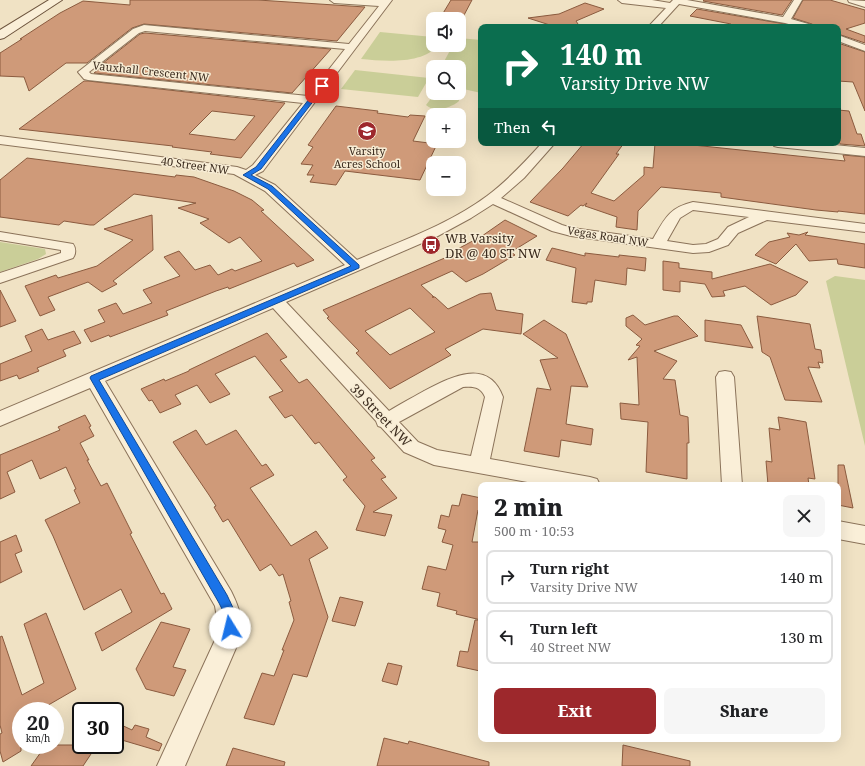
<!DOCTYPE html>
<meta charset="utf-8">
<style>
body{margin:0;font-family:"Noto Serif",serif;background:#f6f6f6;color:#202124;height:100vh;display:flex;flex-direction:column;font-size:15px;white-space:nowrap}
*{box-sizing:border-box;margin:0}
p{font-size:13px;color:#757577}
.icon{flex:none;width:22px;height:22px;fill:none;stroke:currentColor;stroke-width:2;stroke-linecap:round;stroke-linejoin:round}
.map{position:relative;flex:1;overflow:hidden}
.side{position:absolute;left:478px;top:482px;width:363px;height:260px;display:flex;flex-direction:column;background:#fff;border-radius:8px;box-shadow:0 4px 16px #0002}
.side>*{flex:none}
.banner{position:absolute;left:478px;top:24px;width:363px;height:122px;border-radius:8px;box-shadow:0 4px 16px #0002;background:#0b6e4f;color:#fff;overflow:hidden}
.buttons{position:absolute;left:426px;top:12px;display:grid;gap:8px}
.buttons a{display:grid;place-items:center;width:40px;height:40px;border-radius:8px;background:#fff;box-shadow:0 4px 16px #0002;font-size:20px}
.speed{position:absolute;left:12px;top:702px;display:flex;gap:8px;font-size:20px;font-weight:700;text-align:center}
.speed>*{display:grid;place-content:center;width:52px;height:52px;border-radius:50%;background:#fff;box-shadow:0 4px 16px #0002;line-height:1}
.speed small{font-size:10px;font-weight:400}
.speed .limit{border:2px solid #111;border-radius:6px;background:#fff;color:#111}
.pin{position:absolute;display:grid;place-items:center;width:34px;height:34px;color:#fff;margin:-17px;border-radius:8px;box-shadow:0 2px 6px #0006}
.me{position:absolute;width:44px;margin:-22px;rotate:351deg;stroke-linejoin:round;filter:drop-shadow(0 0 3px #0008)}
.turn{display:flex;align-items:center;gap:14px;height:84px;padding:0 16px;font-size:18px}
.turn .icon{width:52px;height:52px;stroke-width:2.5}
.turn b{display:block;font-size:28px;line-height:34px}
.then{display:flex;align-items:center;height:38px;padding:0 16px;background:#0003;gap:8px;font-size:15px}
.round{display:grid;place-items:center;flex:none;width:42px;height:42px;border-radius:8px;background:#f6f6f6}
.headline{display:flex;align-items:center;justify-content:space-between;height:68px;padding:0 16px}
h1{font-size:24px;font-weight:800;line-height:30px}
.button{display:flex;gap:8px;margin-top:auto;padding:8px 16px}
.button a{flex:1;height:46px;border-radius:8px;background:#9d282c;color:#fff;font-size:16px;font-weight:800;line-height:46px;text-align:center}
.button a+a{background:#f6f6f6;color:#202124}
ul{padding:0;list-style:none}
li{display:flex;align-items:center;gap:12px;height:54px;margin:0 8px 6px;padding:0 8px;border:2px solid #e0e0e0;border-radius:8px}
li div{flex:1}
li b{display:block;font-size:15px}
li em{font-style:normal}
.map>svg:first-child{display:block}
.green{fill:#cace98}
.building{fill:#cf9a79;stroke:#8b5b3f;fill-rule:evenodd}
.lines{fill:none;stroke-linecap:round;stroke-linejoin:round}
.street-casing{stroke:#8b735a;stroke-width:2}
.secondary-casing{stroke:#6d543d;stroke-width:2}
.street{fill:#faefd8;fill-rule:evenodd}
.secondary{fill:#faefd8;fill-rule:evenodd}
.route{fill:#1a73e8;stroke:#114b97}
.labels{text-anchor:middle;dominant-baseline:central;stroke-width:3;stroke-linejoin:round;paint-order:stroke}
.far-street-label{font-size:11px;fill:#3b2b1e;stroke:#f7ecd4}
.far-poi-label{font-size:11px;fill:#3b2b1e;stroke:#f7ecd4}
.poi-label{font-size:13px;fill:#3b2b1e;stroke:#f7ecd4;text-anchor:start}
.street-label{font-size:13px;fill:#3b2b1e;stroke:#f7ecd4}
</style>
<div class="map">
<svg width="865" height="766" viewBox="0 0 865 766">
<rect width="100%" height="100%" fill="#f0e2c4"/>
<path class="green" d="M380 32 433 37V45H438C423 65 383 61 361 59Z
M459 38 481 40V93L459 88V67H441L453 45H459Z
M355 70 429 78 418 97 341 89Z
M459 89 462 95 459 99V101C451 108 434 113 426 105L435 93H459Z
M0 242 45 249 46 254 38 259 0 272Z
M835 276 865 280V446L826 281Z"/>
<path class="building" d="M130 0H258L365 7 337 41 144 24 132 28 87 63H66L29 91 24 77 0 76V53L22 39H20L60 13 83 1 130 5Z
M451 0H472L463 17 442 15Z
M704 0H792L782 15 703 1Z
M803 0H830L865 10V23L846 29 865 36V43L838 34V27H816L812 24 793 18Z
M585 3 604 9 576 21 580 27H556L528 18 559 14Z
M697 9 785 24 794 27H729L731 24 690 16Z
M145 33 331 49 292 93 94 73 107 63H103L140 34Z
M838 43 865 52V111L853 82 838 81Z
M84 81H88L285 103 241 158 210 154 212 152 172 147 173 146 19 129ZM212 111 255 116 235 140 189 134Z
M336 106 378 111 377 113 408 117 410 115 425 116 413 141 437 144 420 180 345 171 336 185 310 182 314 175H307L313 165 301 164 313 147 308 145Z
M838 110 849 111 857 134H861L865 146 840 144 838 139Z
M584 143H624L616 154H619L591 193 614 201 644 175V167L653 168 655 143H674L845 161 843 155 865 157V214L838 211V212L816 210 721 197V193L661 187 638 211 637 230 616 227 617 217 585 206 587 203 583 206 581 205 568 216 530 202 563 168Z
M27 158 175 177 176 175 194 177 234 191 252 200 264 210 261 211 314 260 297 267 294 263 229 289 228 287 216 291 166 311 168 315 110 337 109 335 91 342 84 330 105 322 98 310 116 303 123 314 152 303 143 290 180 276 164 257 179 251 195 270 210 265 218 275 232 269 235 271 262 261 240 237 229 243 200 223 209 219 178 208 196 203 134 194 94 225H90L64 221 59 225 0 217V180Z
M152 215 153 250 113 281 117 284 102 292 88 282 48 297 55 310 40 316 25 286 56 275 58 278 97 266 133 240 104 229Z
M505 220 537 236 511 252 515 255 483 274 466 282 452 271 421 285 434 297H432H435L448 309 480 294 491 293 496 310 523 314 521 334 483 329 445 349 451 355 390 389 356 353 359 351 327 318 329 317 323 310 454 254 452 252 482 236ZM410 308 435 332 390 355 365 331Z
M808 232 805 235 865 244V268L838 264 837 259 809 261 796 244 776 264 755 255 769 242 790 237 787 233 799 235Z
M552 248 585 256V253L619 257V255L646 258 645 271 627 268 626 285 595 280 592 302H587V304L572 302 576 268 546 260Z
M663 261 679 263V268L712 272V279L770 264 808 282 796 295 771 305 745 286 723 291 725 296 712 297 705 284 680 281V292L663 290Z
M0 290 16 321 0 327Z
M633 315 645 325 674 316H678L698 336 654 351 677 361 663 379 675 380 680 415 688 417 689 443H687V479L646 472 648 422 621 419 620 403 639 405 637 357 628 360 640 346 636 345 642 339 626 326V318Z
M757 316 810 324 815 349 821 350 823 363 818 362 820 368 808 367 822 402 785 400 770 357 762 352Z
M544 320 566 334 588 387 571 386 566 424 593 429 591 445 561 440 559 457 524 451 537 388 551 390 540 360 558 358 523 334Z
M705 320 741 325 753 348 705 341Z
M42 329 48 340 74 331 81 343 63 350 66 356 37 368 39 371 19 379 17 375 0 381V364L32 351 25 336Z
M267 333 287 357 280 360 299 383 307 379 375 458 371 460 386 477 381 479 397 498 373 512 392 515 385 536 356 530 365 506 343 480 347 477 319 442 315 444 292 415 285 418 269 397 283 391 255 356 215 374 230 394 210 403 197 385 175 395 181 404 160 413 152 400 149 401 141 389 164 379 165 381 189 371V370Z
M85 415 91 426 89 427 94 436 80 443 89 460H87L101 486 107 483 132 533 130 534 161 594 164 593 172 609 102 651 95 633 132 612 121 589 84 610 53 536 45 520 80 503 74 490 76 489 66 467 40 479 32 460 7 472 15 492 0 499V455L60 430 58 427Z
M778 417 806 422 815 479 808 478 809 485H768L766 461 772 462 769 428 780 430Z
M196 430 206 445 236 430 262 466 266 464 274 475 250 488 291 546 316 531 328 548 309 559 328 617 307 677 293 674 274 725 244 718 262 673 274 676 284 650H282L294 620 289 602 291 601 283 574 279 576 271 564 260 571 228 519 223 522 214 507 216 506 209 495 173 442Z
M838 465H844L853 508 838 505Z
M462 494 481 498V511L478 510 472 542H481V620L456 614 457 611 437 606 440 593 422 589 428 566 446 570 453 545 442 542 446 530 438 528 441 515 449 517 452 505 459 506Z
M16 535 22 551 15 554 22 572 0 583V542Z
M340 597 363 602 355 626 332 621Z
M46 613 76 689 38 711H21V751L3 762 0 751V734L2 733 0 725V637L2 636 22 695 44 683 24 624Z
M475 620H481L480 671 457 666 460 651 468 652Z
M161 622 190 629 173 667 186 670 174 696 146 689 136 669Z
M388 663 402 666 397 685 382 681Z
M115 722 132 730 135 725 149 729 146 737 162 744 159 751 115 738Z
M384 738 408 744 409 741 489 762V766H377Z
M46 745H97L83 766H31Z
M623 745 690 761V766H622Z
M233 748 285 762 284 766H226Z"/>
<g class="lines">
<defs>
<path id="street" d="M330 0H392L263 171 255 175 275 185 357 260C401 241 448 225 487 196 507 181 525 162 542 143H555L524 178 501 198 562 225 572 228 653 239C665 218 669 208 693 202L865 224V232L767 220 738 233 728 245 709 252 693 253 571 236 552 231 493 204 471 218 436 237 286 302 389 411C400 404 412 398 424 391 451 377 488 357 503 397L490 459 590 477 597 479 600 485H544L434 465 404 452 381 427 378 426 376 421 273 308 105 381 231 591C240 609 244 622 239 641L185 766H157L215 640 218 624 215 606 90 388 0 426V411L345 265 265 191 234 174 0 144V136L237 167 246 170 253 165 303 103 88 80 84 79 78 72 133 29 144 25 349 44 379 6 334 3ZM145 31 345 49 308 96 91 74 89 72 139 33ZM693 210 749 217 728 227 718 239 706 244 693 245 667 241 680 218ZM463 387C473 386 481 387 485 397L471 456 437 450 418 442 399 422Z
M618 0H652L670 3 673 0H687L783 17 794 0H802L791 19 812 25 814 27H799L785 23 679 4 658 27H648L666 8 622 3Z
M848 0 865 1V7L849 2Z
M838 35 865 45V51L838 41Z
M772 143H814L865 148V156L778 147 774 146Z
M0 232 73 244C76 248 76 254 73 258L0 283V273L61 253V250L0 240Z
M725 371 731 372 734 377 742 485H722L716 377 719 372Z
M838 521 865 526V544L838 539Z"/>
<path id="secondary" d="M49 0H62L4 38 0 39V30Z"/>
</defs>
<use href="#street" class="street-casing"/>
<use href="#secondary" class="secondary-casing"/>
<use href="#street" class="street"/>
<use href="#secondary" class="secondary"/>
</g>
<path class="route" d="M320 85 325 86 261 169 251 175 272 186 359 265V268L99 380 227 595C232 606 240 619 235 632L230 633 226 632 224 613 219 603 90 378 91 376 351 266 268 189 243 175 256 167Z"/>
<defs>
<symbol id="school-disc" viewBox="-11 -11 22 22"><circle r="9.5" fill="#9d282c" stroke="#f7ecd4"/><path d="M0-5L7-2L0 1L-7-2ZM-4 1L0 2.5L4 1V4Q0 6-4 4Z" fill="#fff"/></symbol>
<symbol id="bus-disc" viewBox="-11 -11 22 22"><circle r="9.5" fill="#9d282c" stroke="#f7ecd4"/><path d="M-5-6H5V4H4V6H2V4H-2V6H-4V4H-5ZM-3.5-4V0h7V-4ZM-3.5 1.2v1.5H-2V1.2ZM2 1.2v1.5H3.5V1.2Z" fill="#fff"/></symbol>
</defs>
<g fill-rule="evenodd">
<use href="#school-disc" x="356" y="120" width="22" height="22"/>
<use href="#bus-disc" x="420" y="234" width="22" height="22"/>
</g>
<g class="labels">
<g class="far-street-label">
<text transform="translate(151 71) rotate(6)">Vauxhall Crescent NW</text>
<text transform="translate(195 165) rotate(8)">40 Street NW</text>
<text transform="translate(608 236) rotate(9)">Vegas Road NW</text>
</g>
<g class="far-poi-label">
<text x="367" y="150">Varsity<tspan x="367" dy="13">Acres School</tspan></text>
</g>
<g class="poi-label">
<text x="445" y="238">WB Varsity<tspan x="445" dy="15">DR @ 40 ST NW</tspan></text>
</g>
<g class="street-label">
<text transform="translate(381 415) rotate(46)">39 Street NW</text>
</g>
</g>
</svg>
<div class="buttons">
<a><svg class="icon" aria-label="sound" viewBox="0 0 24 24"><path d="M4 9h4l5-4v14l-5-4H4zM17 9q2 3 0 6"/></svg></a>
<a><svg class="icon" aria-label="search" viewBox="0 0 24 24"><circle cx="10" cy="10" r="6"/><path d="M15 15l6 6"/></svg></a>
<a>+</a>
<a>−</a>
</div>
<div class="speed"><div>20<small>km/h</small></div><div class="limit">30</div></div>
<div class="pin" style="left:322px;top:86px;background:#d93025"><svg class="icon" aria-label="arrive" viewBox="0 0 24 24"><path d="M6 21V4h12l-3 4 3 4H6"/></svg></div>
<svg class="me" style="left:230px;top:628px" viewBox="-20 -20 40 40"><circle r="19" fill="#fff"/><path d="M0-13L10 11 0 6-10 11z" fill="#1a73e8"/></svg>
<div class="banner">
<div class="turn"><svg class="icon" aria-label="right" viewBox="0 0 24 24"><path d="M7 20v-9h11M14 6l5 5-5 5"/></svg><div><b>140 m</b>Varsity Drive NW</div></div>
<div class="then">Then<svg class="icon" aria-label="left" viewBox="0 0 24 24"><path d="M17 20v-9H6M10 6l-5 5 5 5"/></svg></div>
</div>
<section class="side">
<div class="headline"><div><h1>2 min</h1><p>500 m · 10:53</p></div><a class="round"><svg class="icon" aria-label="close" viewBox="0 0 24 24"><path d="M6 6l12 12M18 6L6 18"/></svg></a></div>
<ul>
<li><svg class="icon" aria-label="right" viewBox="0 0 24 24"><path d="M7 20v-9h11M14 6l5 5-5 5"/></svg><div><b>Turn right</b><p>Varsity Drive NW</p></div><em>140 m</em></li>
<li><svg class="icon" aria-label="left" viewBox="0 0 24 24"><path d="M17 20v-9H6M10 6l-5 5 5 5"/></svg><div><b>Turn left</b><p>40 Street NW</p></div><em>130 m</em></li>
</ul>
<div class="button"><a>Exit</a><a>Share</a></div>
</section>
</div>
